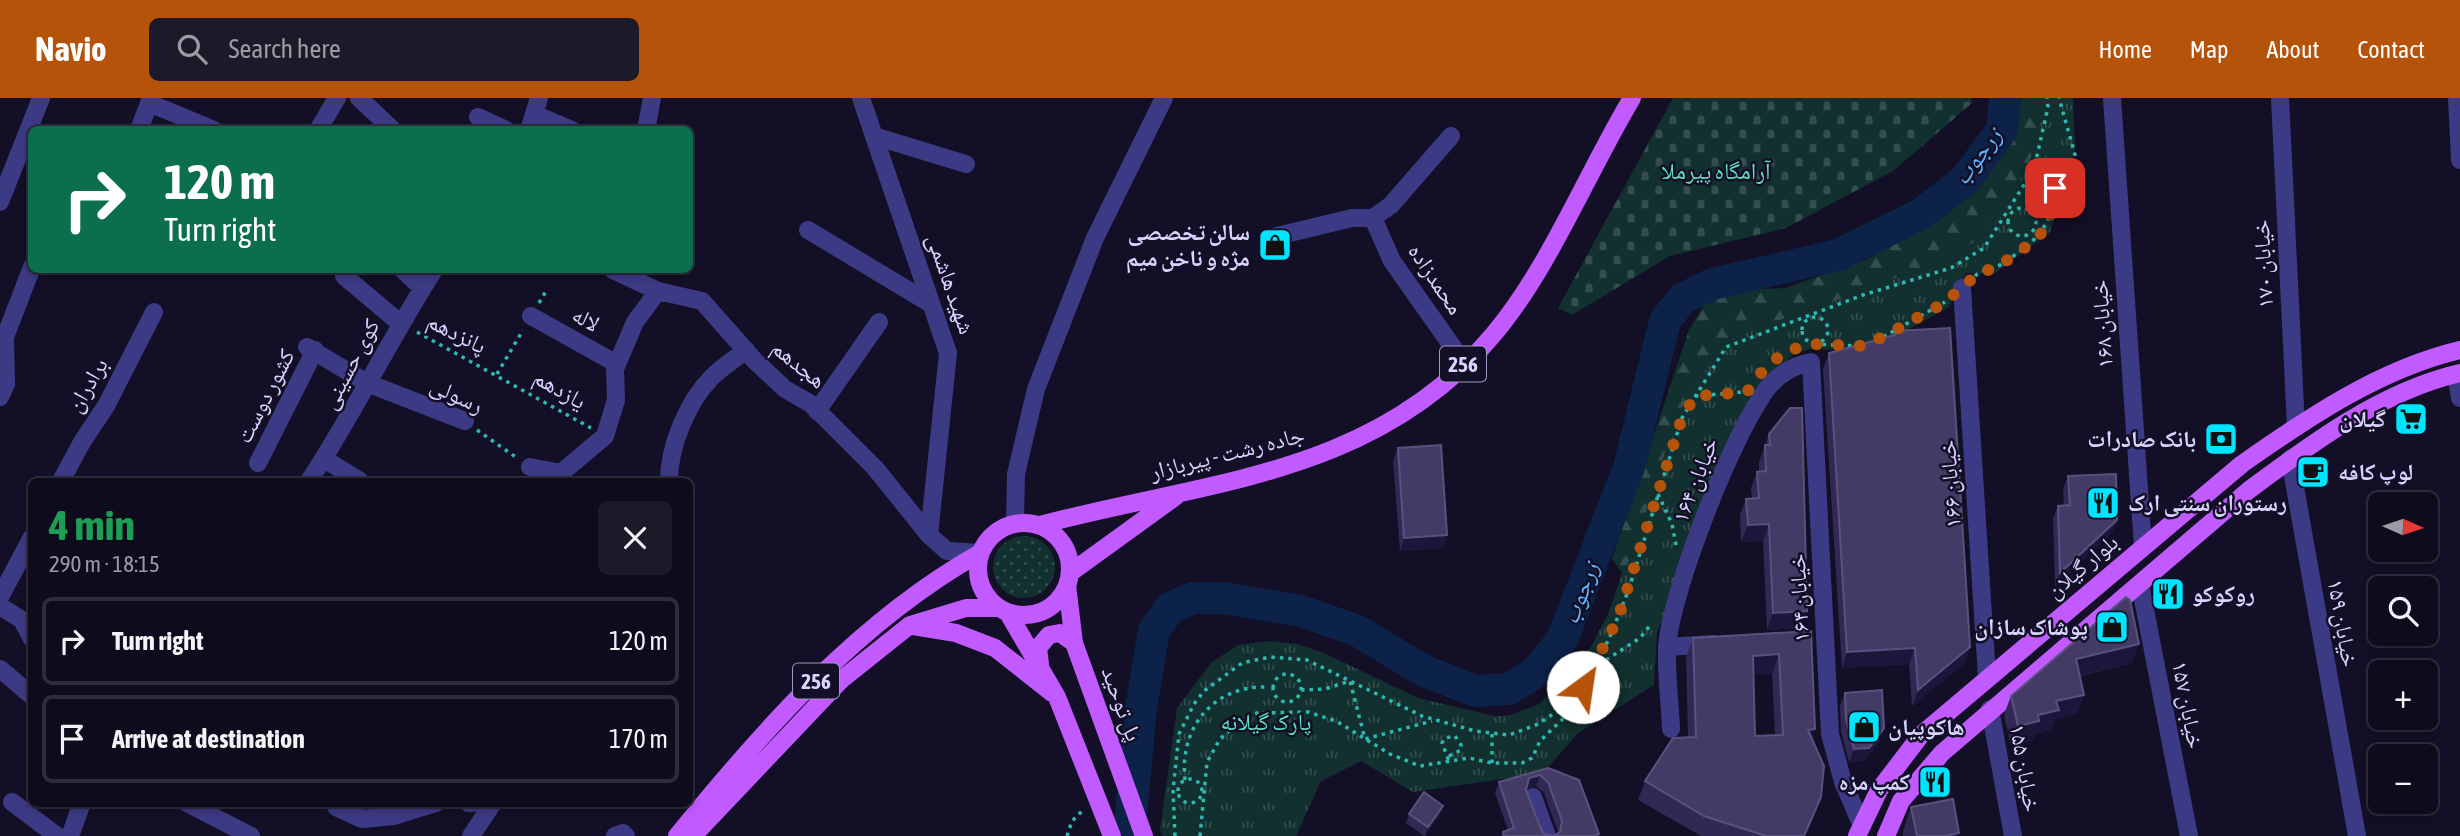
<!DOCTYPE html>
<meta charset="utf-8">
<style>
body{margin:0;font-family:"Asap Condensed","Noto Naskh Arabic",sans-serif;background:#1c1929;color:#f1f3f6;height:100vh;display:flex;flex-direction:column;font-size:26px;white-space:nowrap}
*{box-sizing:border-box;margin:0}
p{font-size:23px;color:#9b9ba3}
.icon{flex:none;width:38px;height:38px;fill:none;stroke:currentColor;stroke-width:2;stroke-linecap:round;stroke-linejoin:round}
.map{position:relative;flex:1;overflow:hidden}
.sheet{position:absolute;left:28px;top:380px;width:665px;height:329px;display:flex;flex-direction:column;background:#0e0b1c;border-radius:10px;box-shadow:0 4px 10px #0003,0 0 0 2px #2e2b3b}
.sheet>*{flex:none}
.guide{position:absolute;left:28px;top:28px;width:665px;height:147px;border-radius:10px;box-shadow:0 4px 10px #0003,0 0 0 2px #2e2b3b;background:#0b6e4f;color:#fff;overflow:hidden}
.needle{width:46px;rotate:93deg}
.tools{position:absolute;left:2368px;top:394px;display:grid;gap:14px}
.tools a{display:grid;place-items:center;width:70px;height:70px;border-radius:10px;background:#0e0b1c;box-shadow:0 4px 10px #0003,0 0 0 2px #2e2b3b;font-size:35px}
.pin{position:absolute;display:grid;place-items:center;width:60px;height:60px;color:#fff;margin:-30px;border-radius:14px;box-shadow:0 4px 10px #0006}
.me{position:absolute;width:77px;margin:-38px;rotate:31deg;stroke-linejoin:round;filter:drop-shadow(0 0 5px #0008)}
.turn{display:flex;align-items:center;gap:24px;height:147px;padding:0 21px;font-size:32px}
.turn .icon{width:91px;height:91px;stroke-width:2.5}
.turn b{display:block;font-size:49px;line-height:60px}
.round{display:grid;place-items:center;flex:none;width:74px;height:74px;border-radius:10px;background:#1c1929}
.head{display:flex;align-items:center;justify-content:space-between;height:119px;padding:0 21px}
h1{font-size:42px;font-weight:700;line-height:52px;color:#1e9e55}
ul{padding:0;list-style:none}
li{display:flex;align-items:center;gap:21px;height:88px;margin:0 14px 10px;padding:0 7px;border:4px solid #2e2b3b;border-radius:10px}
li div{flex:1}
li b{display:block;font-size:26px}
li em{font-style:normal}
header{display:flex;align-items:center;gap:42px;box-sizing:border-box;height:98px;padding:0 35px;background:#b45309;color:#fff}
header strong{font-size:33px}
nav{display:flex;gap:38px;margin-inline-start:auto;font-size:24px}
.search{width:490px;height:63px;background:#1c1929;display:flex;align-items:center;gap:18px;box-sizing:border-box;padding:0 24px;border-radius:10px;color:#9b9ba3;font-size:26px}
.map>svg:first-child{display:block}
.grass{fill:url(#grass-dots)}
.forest{fill:url(#forest-firs)}
.cemetery{fill:url(#cemetery-stones)}
.park{fill:url(#park-tufts)}
.lines{fill:none;stroke-linecap:round;stroke-linejoin:round}
.river{stroke:#0c2248;stroke-width:32}
.path{stroke:#2fb8b0;stroke-width:3.5;stroke-dasharray:3.5 5;stroke-linecap:butt}
.minor{stroke:#3d3a85;stroke-width:18}
.major{stroke:#c25bff;stroke-width:18}
.wall{fill:#312854;fill-rule:evenodd}
.shaded-wall{fill:#1d163a}
.building{fill:#433a66;stroke:#5a527e;stroke-width:2;fill-rule:evenodd}
.route{stroke:#b45309;stroke-width:12;stroke-dasharray:0 21.6}
.labels{text-anchor:middle;dominant-baseline:central;stroke-width:5;stroke-linejoin:round;paint-order:stroke}
.shield{fill:#130f26;stroke:#9e99be;stroke-width:2}
.shield-label{font-size:21px;font-weight:bold;fill:#d9d4ff}
.park-label{font-size:23px;fill:#5fe0c0;stroke:#130f26}
.poi-label{font-size:23px;font-weight:bold;fill:#d9d4ff;stroke:#130f26;text-anchor:end}
.street-label{font-size:23px;fill:#d9d4ff;stroke:#130f26}
.water-label{font-size:24px;font-style:italic;fill:#62b6ff;stroke:#130f26}
</style>
<header>
<strong>Navio</strong>
<div class="search"><svg class="icon" aria-label="search" viewBox="0 0 24 24"><circle cx="10" cy="10" r="6"/><path d="M15 15l6 6"/></svg>Search here</div>
<nav><a>Home</a><a>Map</a><a>About</a><a>Contact</a></nav>
</header>
<div class="map">
<svg width="2460" height="738" viewBox="0 0 2460 738">
<defs>
<pattern id="grass-dots" width="8" height="8" patternUnits="userSpaceOnUse" patternTransform="scale(1.75)"><rect width="8" height="8" fill="#12302f"/><path d="M2 2h.1M6 6h.1" fill="none" stroke="#344d4e" stroke-width="1.8" stroke-linecap="round"/></pattern>
<pattern id="forest-firs" width="22" height="20" patternUnits="userSpaceOnUse" patternTransform="scale(1.75)"><rect width="22" height="20" fill="#12302f"/><path d="M5 1l3.5 6h-7zM16 11l3.5 6h-7z" fill="#344d4e"/></pattern>
<pattern id="cemetery-stones" width="16" height="16" patternUnits="userSpaceOnUse" patternTransform="scale(1.75)"><rect width="16" height="16" fill="#12302f"/><path d="M2 7V4a2 2 0 0 1 4 0v3zM10 15v-3a2 2 0 0 1 4 0v3z" fill="#344d4e"/></pattern>
<pattern id="park-tufts" width="24" height="20" patternUnits="userSpaceOnUse" patternTransform="scale(1.75)"><rect width="24" height="20" fill="#12302f"/><path d="M3 7l-1-3M5 7V3M7 7l1-3M15 17l-1-3M17 17v-4M19 17l1-3" fill="none" stroke="#344d4e"/></pattern>
</defs>
<rect width="100%" height="100%" fill="#130f26"/>
<path class="grass" d="M993 469a31 31 0 1 1 62 0a31 31 0 1 1-62 0Z"/>
<path class="forest" d="M2011 0H2042L2038 38 2029 66 1982 140 1936 166 1725 242 1632 459 1622 475 1612 461 1689 232 1707 202 1742 192 1785 190 1868 161 1930 125 1971 90 1992 61 2013 11Z"/>
<path class="cemetery" d="M1673 0H1971L1972 5 1893 73 1786 130 1670 158 1572 217 1558 210Z"/>
<path class="park" d="M2042 0H2073L2075 51 2050 134 1994 176 1966 175 1949 209 1869 253 1809 251 1793 257 1773 276 1657 534 1654 587 1578 635 1543 675 1413 694 1361 663 1321 683 1296 738H1163L1160 732 1177 610 1211 565 1238 547 1270 543 1297 546 1324 555 1418 600 1495 618 1511 617 1539 606 1570 578 1592 547 1608 516 1622 475 1632 459 1676 319 1725 242 1936 166 1982 140 2029 66 2038 38Z"/>
<g class="lines">
<path class="river" d="M1129 738 1141 610 1154 532 1170 510 1193 500H1223L1301 513 1358 533 1424 573 1476 593 1509 591 1536 574 1562 542 1629 369 1665 223 1682 201 1712 186 1838 157 1921 116 1965 82 2002 32 2005 0"/>
<path class="path" d="M2034 71 2045 87 2061 90
M2008 124a14 14 0 1 1 28 0a14 14 0 1 1-28 0Z
M1975 178C1982 171 1992 172 2000 167 2041 140 2043 136 2061 90L2072 85 2079 71 2059 0
M539 205 546 193
M1802 232a13 13 0 1 1 26 0a13 13 0 1 1-26 0Z
M417 234 591 330
M1876 243 1945 204
M1814 246 1859 248
M497 276 523 232
M1695 298 1745 294
M477 332 517 360
M1658 396 1672 426 1676 447
M1273 590a14 14 0 1 1 28 0a14 14 0 1 1-28 0Z
M1301 592 1325 591 1350 583 1365 641 1432 623
M1449 658 1461 652V647L1455 638 1445 640 1442 645 1449 663
M1492 665V636
M1178 693a12 12 0 1 1 24 0a12 12 0 1 1-24 0Z
M1185 682C1179 629 1214 587 1268 589
M1067 738 1072 723 1083 712
M1175 738 1173 692 1179 636 1194 606 1204 593 1242 565 1270 559 1307 562 1422 618 1475 633 1509 637 1536 627 1561 611 1583 589 1609 541 1629 491 1682 320 1726 249 1863 197 1951 170 1984 150 2034 71 2048 9 2047 0
M1200 738 1207 664 1220 641 1246 619 1257 615 1308 614 1336 623 1390 656 1420 668 1469 660 1492 665H1522L1532 660 1540 643 1576 608 1606 562 1640 540 1652 525"/>
<path class="minor" d="M359 0 393 32
M861 0 948 255 929 437
M2112 0 2143 449
M2280 0 2296 329
M2457 0 2460 62
M149 5 214 32
M534 16 572 32
M478 19 506 32
M139 32 151 0
M318 32 337 0
M529 32 539 0
M646 32 652 0
M874 38 966 66
M0 104 41 0
M1373 120 1392 163 1464 265
M808 132 931 206
M1277 138 1352 120H1373L1391 107 1451 38
M403 172 422 190
M613 172 658 193 702 203 755 263 785 291 811 306 875 370 929 437 947 453 980 455
M344 178 400 225
M1962 190 1987 579
M531 218 617 266
M307 249 367 285 465 323
M2456 276 2460 300
M0 299 6 286 5 239 32 169
M817 313 879 224
M324 361 360 383
M2290 361 2357 738
M258 365 315 252
M530 369 561 375
M61 383 82 344 106 308 154 214
M309 383C354 315 390 241 434 172
M561 383V375L605 338 616 302 615 271 635 224 658 193
M669 383C669 349 687 304 712 279 722 269 735 261 746 252
M1015 425 1016 376 1036 291 1095 140 1164 0
M2140 486 2189 738
M0 499 32 439
M0 508 22 522 32 541
M1667 549 1713 546
M0 571 32 598
M1990 611 2013 738
M1671 631C1670 604 1666 577 1667 550 1670 495 1735 329 1770 287 1782 274 1794 267 1811 264L1830 636 1843 684 1862 728
M1533 699 1547 738
M12 704 57 738
M187 705 251 738
M338 705 336 709 362 721 394 718 436 705
M468 705H473
M70 738 82 705
M471 738 493 705
M615 738 623 735 626 738"/>
<path class="major" d="M978 471a46 46 0 1 1 92 0a46 46 0 1 1-92 0Z
M1040 427C1204 383 1374 379 1493 237 1549 171 1587 75 1632 0
M1070 475 1175 399
M1067 487 1074 545 1144 738
M1008 515 1057 599 1112 738
M913 528 956 535 995 550 1052 595
M1040 566 1038 550 1049 537 1060 535 1074 545
M677 738C763 632 859 523 980 455
M693 738 841 582 910 527 966 510H997
M1857 738 1879 692 1921 637 2242 366C2309 319 2380 271 2460 252
M1886 738 1901 703 1942 655 2249 392C2312 345 2382 293 2460 275"/>
</g>
<path class="wall" d="M1895 233 1970 549 1965 565 1912 608 1909 566 1842 570 1823 271 1829 255 1893 237Z
M1769 336 1807 513 1801 530 1767 532 1763 443 1741 444 1740 417 1746 401 1752 400 1751 390 1757 374 1759 373V364Z
M1398 350 1447 437 1443 450 1400 453 1393 363Z
M2068 378 2117 422 2112 435 2055 488 2053 421 2058 408H2064L2063 391Z
M2126 499 2132 565 2080 578 2084 597 2077 616 2055 621 2051 632 2035 636 2032 643 2011 648 2004 617 2011 598Z
M1811 533 1814 718 1805 738H1701L1638 702 1645 683 1688 639 1686 559 1693 540ZM1753 576H1772L1775 637 1755 638Z
M1845 595 1880 643 1864 663 1849 664 1841 634 1840 608Z
M1548 670 1599 736V738H1501L1503 734 1508 732 1495 695 1499 684ZM1536 688 1544 695 1558 734 1554 738 1544 736 1541 731 1526 692 1527 691Z
M1911 709 1958 738H1903V733Z
M1409 716 1440 717 1425 738H1424L1406 725Z"/>
<path class="shaded-wall" d="M2117 422 2112 435 2055 488 2060 475Z
M1769 426 1763 443 1741 444 1748 427Z
M1447 437 1443 450 1400 453 1404 440Z
M1807 513 1801 530 1767 532 1773 515Z
M2139 546 2132 565 2069 580 2076 561Z
M1970 549 1965 565 1912 608 1918 592Z
M1915 550 1909 566 1842 570 1847 554Z
M1779 556 1772 576 1746 577 1753 558Z
M2084 597 2077 616 2055 621 2051 632 2035 636 2032 643 2011 648 2018 628 2038 617 2056 603Z
M1884 630 1880 643 1864 663 1849 664 1854 651Z
M1815 631 1808 650V632Z
M1540 677 1536 688 1525 691 1529 680Z
M1821 699 1814 718 1805 738H1804Z
M1443 708 1440 717 1425 738 1428 729Z"/>
<path class="building" d="M1950 230 1970 549 1918 592 1915 550 1847 554 1829 255 1895 237V233Z
M1790 310H1802L1807 513 1773 515 1769 426 1748 427 1746 401 1759 400 1757 374 1766 373 1765 347H1770L1769 336Z
M1441 347 1447 437 1404 440 1398 350Z
M2116 376 2117 422 2060 475 2058 408 2070 407 2068 378Z
M2126 499 2130 502 2139 546 2076 561 2084 597 2056 603 2059 612 2038 617 2039 623 2018 628 2011 598Z
M1811 533 1815 631 1808 632 1824 668 1821 699 1804 738H1766L1704 718 1645 683 1673 640 1696 639 1693 540ZM1779 556 1783 637 1755 638 1753 558Z
M1882 592 1884 630 1869 650 1854 651 1846 621 1845 595Z
M1548 670 1579 682 1599 736 1593 738H1504L1503 734 1514 730 1499 684ZM1540 677 1548 684 1562 723 1560 734 1554 738 1544 736 1541 731 1526 692 1529 680Z
M1424 694 1443 708 1428 729 1409 716Z
M1953 701 1959 735 1945 738H1917L1911 709Z"/>
<g class="lines">
<path class="route" d="M1583 589 1618 520 1682 320 1695 298 1747 294 1765 270 1786 253 1813 246 1866 248 1944 205 1980 174 1996 170 2037 141 2046 128 2061 90H2055"/>
</g>
<defs>
<symbol id="shop-square" viewBox="-11 -11 22 22"><rect x="-9" y="-9" width="18" height="18" rx="4" fill="#00e5ff" stroke="#130f26"/><path d="M-5-2.5h2.3a2.7 3.5 0 0 1 5.4 0H5L5.5 6h-11ZM-1.5-2.5h3a1.5 2.3 0 0 0-3 0Z" fill="#111"/></symbol>
<symbol id="supermarket-square" viewBox="-11 -11 22 22"><rect x="-9" y="-9" width="18" height="18" rx="4" fill="#00e5ff" stroke="#130f26"/><path d="M-6-5.5h2.5l.6 2H6L4.5 2H-2.5L-4.4-4H-6ZM-1.5 3.2a1.3 1.3 0 1 0 .1 0ZM3 3.2a1.3 1.3 0 1 0 .1 0Z" fill="#111"/></symbol>
<symbol id="bank-square" viewBox="-11 -11 22 22"><rect x="-9" y="-9" width="18" height="18" rx="4" fill="#00e5ff" stroke="#130f26"/><path d="M-6-4H6V4H-6ZM0-2.3a2.3 2.3 0 1 0 0 4.6a2.3 2.3 0 1 0 0-4.6Z" fill="#111"/></symbol>
<symbol id="cafe-square" viewBox="-11 -11 22 22"><rect x="-9" y="-9" width="18" height="18" rx="4" fill="#00e5ff" stroke="#130f26"/><path d="M-5.5-4.5H6V0H3Q3 3.5 0 3.5H-2.5Q-5.5 3.5-5.5 0ZM3-3.2v2h1.7v-2ZM-6 4.5H4V6H-6Z" fill="#111"/></symbol>
<symbol id="restaurant-square" viewBox="-11 -11 22 22"><rect x="-9" y="-9" width="18" height="18" rx="4" fill="#00e5ff" stroke="#130f26"/><path d="M-5-6h1v4h1v-4h1v4h1v-4h1v5L-1.5 .5V6h-2V.5L-5-1ZM5-6V6H3V1.5H1.5Q1.5-4 5-6Z" fill="#111"/></symbol>
</defs>
<g fill-rule="evenodd">
<use href="#shop-square" x="1256" y="128" width="38" height="38"/>
<use href="#supermarket-square" x="2392" y="302" width="38" height="38"/>
<use href="#bank-square" x="2202" y="322" width="38" height="38"/>
<use href="#cafe-square" x="2294" y="355" width="38" height="38"/>
<use href="#restaurant-square" x="2084" y="386" width="38" height="38"/>
<use href="#restaurant-square" x="2149" y="477" width="38" height="38"/>
<use href="#shop-square" x="2093" y="510" width="38" height="38"/>
<use href="#shop-square" x="1845" y="610" width="38" height="38"/>
<use href="#restaurant-square" x="1916" y="665" width="38" height="38"/>
</g>
<g class="labels">
<g class="shield">
<rect x="1440" y="248.5" width="46" height="35" rx="5"/>
<rect x="793" y="565.5" width="46" height="35" rx="5"/>
</g>
<g class="shield-label">
<text x="1463" y="266">256</text>
<text x="816" y="583">256</text>
</g>
<g class="park-label">
<text x="1716" y="73">آرامگاه پیرملا</text>
<text x="1266" y="624">پارک گیلانه</text>
</g>
<g class="poi-label">
<text x="1250" y="134">سالن تخصصی<tspan x="1250" dy="26">مژه و ناخن میم</tspan></text>
<text x="2386" y="321">گیلان</text>
<text x="2196" y="341">بانک صادرات</text>
<text x="2338" y="374" text-anchor="start">لوپ کافه</text>
<text x="2128" y="405" text-anchor="start">رستوران سنتی ارک</text>
<text x="2192" y="496" text-anchor="start">روکوکو</text>
<text x="2088" y="529">پوشاک سازان</text>
<text x="1888" y="629" text-anchor="start">هاکوپیان</text>
<text x="1910" y="684">کمپ مزه</text>
</g>
<g class="street-label">
<text transform="translate(2263 166) rotate(-93)">خیابان ۱۷۰</text>
<text transform="translate(1436 181) rotate(56)">محمدزاده</text>
<text transform="translate(951 186) rotate(71)">شهید هاشمی</text>
<text transform="translate(586 221) rotate(29)">لاله</text>
<text transform="translate(2102 226) rotate(-94)">خیابان ۱۶۸</text>
<text transform="translate(457 235) rotate(27)">پانزدهم</text>
<text transform="translate(350 266) rotate(-62)">کوی حسینی</text>
<text transform="translate(799 266) rotate(39)">هجدهم</text>
<text transform="translate(87 287) rotate(-60)">برادران</text>
<text transform="translate(560 291) rotate(30)">یازدهم</text>
<text transform="translate(457 297) rotate(25)">رسولی</text>
<text transform="translate(265 298) rotate(-63)">کشور دوست</text>
<text transform="translate(1227 355) rotate(-14)">جاده رشت - پیربازار</text>
<text transform="translate(1695 382) rotate(-69)">خیابان ۱۶۴</text>
<text transform="translate(1950 386) rotate(-94)">خیابان ۱۶۶</text>
<text transform="translate(2082 468) rotate(-40)">بلوار گیلان</text>
<text transform="translate(1799 500) rotate(-93)">۱۶۴ خیابان</text>
<text transform="translate(2343 525) rotate(80)">خیابان ۱۵۹</text>
<text transform="translate(1122 606) rotate(70)">پل توحید</text>
<text transform="translate(2188 607) rotate(79)">خیابان ۱۵۷</text>
<text transform="translate(2025 670) rotate(80)">خیابان ۱۵۵</text>
</g>
<g class="water-label">
<text transform="translate(1977 58) rotate(-53)">زرجوب</text>
<text transform="translate(1580 495) rotate(-69)">زرجوب</text>
</g>
</g>
</svg>
<div class="tools">
<a><svg class="needle" viewBox="-14 -14 28 28"><path d="M0-13l5 13h-10z" fill="#e53935"/><path d="M0 13l5-13h-10z" fill="#9b9ba3"/></svg></a>
<a><svg class="icon" aria-label="search" viewBox="0 0 24 24"><circle cx="10" cy="10" r="6"/><path d="M15 15l6 6"/></svg></a>
<a>+</a>
<a>−</a>
</div>
<div class="pin" style="left:2055px;top:90px;background:#d93025"><svg class="icon" aria-label="arrive" viewBox="0 0 24 24"><path d="M6 21V4h12l-3 4 3 4H6"/></svg></div>
<svg class="me" style="left:1583px;top:589px" viewBox="-20 -20 40 40"><circle r="19" fill="#fff"/><path d="M0-13L10 11 0 6-10 11z" fill="#b45309"/></svg>
<div class="guide">
<div class="turn"><svg class="icon" aria-label="right" viewBox="0 0 24 24"><path d="M7 20v-9h11M14 6l5 5-5 5"/></svg><div><b>120 m</b>Turn right</div></div>
</div>
<section class="sheet">
<div class="head"><div><h1>4 min</h1><p>290 m · 18:15</p></div><a class="round"><svg class="icon" aria-label="close" viewBox="0 0 24 24"><path d="M6 6l12 12M18 6L6 18"/></svg></a></div>
<ul>
<li><svg class="icon" aria-label="right" viewBox="0 0 24 24"><path d="M7 20v-9h11M14 6l5 5-5 5"/></svg><div><b>Turn right</b></div><em>120 m</em></li>
<li><svg class="icon" aria-label="arrive" viewBox="0 0 24 24"><path d="M6 21V4h12l-3 4 3 4H6"/></svg><div><b>Arrive at destination</b></div><em>170 m</em></li>
</ul>
</section>
</div>
